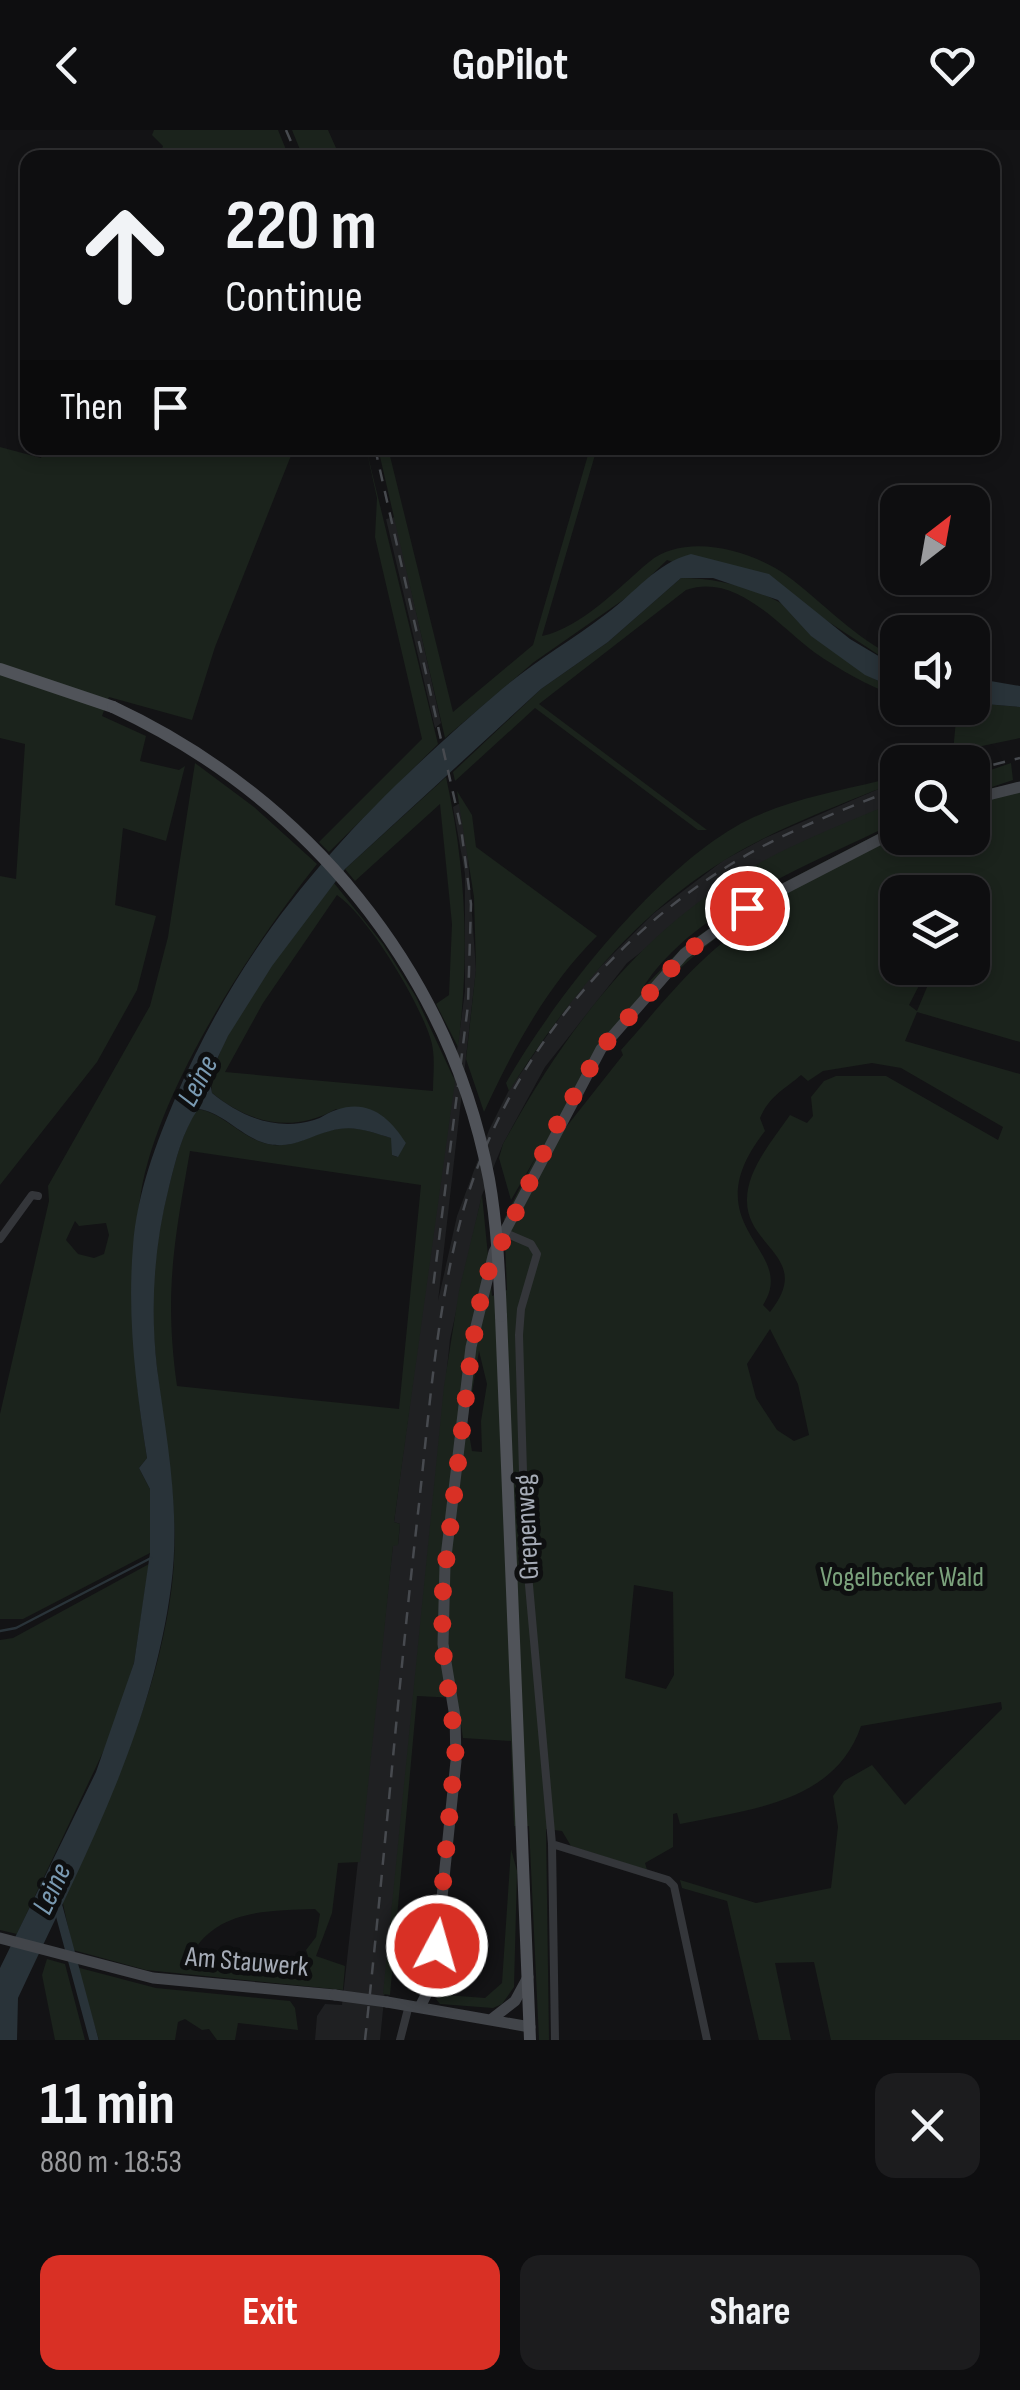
<!DOCTYPE html>
<meta charset="utf-8">
<style>
body{margin:0;font-family:"Sofia Sans Condensed",sans-serif;background:#1c1c1e;color:#f1f3f6;height:100vh;display:flex;flex-direction:column;font-size:38px;white-space:nowrap}
*{box-sizing:border-box;margin:0}
p{font-size:32px;color:#9b9c9f}
.icon{flex:none;width:55px;height:55px;fill:none;stroke:currentColor;stroke-width:2;stroke-linecap:round;stroke-linejoin:round}
.map{position:relative;height:1910px;overflow:hidden}
.side{display:flex;flex-direction:column;background:#0e0e10;flex:1}
.side>*{flex:none}
.hud{position:absolute;left:20px;top:20px;width:980px;height:305px;border-radius:20px;box-shadow:0 5px 15px #0003,0 0 0 2px #2e2e30;background:#0e0e10;color:#f1f3f6;overflow:hidden}
.needle{width:65px;rotate:31deg}
.controls{position:absolute;left:880px;top:355px;display:grid;gap:20px}
.controls a{display:grid;place-items:center;width:110px;height:110px;border-radius:20px;background:#0e0e10;box-shadow:0 5px 15px #0003,0 0 0 2px #2e2e30;font-size:50px}
.pin{position:absolute;display:grid;place-items:center;width:85px;height:85px;color:#fff;margin:-42px;border:5px solid #fff;border-radius:50%;box-shadow:0 2px 10px #0007}
.me{position:absolute;width:110px;margin:-55px;rotate:6deg;stroke-linejoin:round;filter:drop-shadow(0 0 8px #0008)}
.turn{display:flex;align-items:center;gap:35px;height:210px;padding:0 40px;font-size:45px}
.turn .icon{width:130px;height:130px;stroke-width:2.5}
.turn b{display:block;font-size:70px;line-height:85px}
.then{display:flex;align-items:center;height:95px;padding:0 40px;background:#0003;gap:20px;font-size:38px}
.round{display:grid;place-items:center;flex:none;width:105px;height:105px;border-radius:20px;background:#1c1c1e}
.headline{display:flex;align-items:center;justify-content:space-between;height:170px;padding:0 40px}
h1{font-size:60px;font-weight:700;line-height:75px}
.cta{display:flex;gap:20px;margin-top:auto;padding:20px 40px}
.cta a{flex:1;height:115px;border-radius:20px;background:#d93025;color:#fff;font-size:40px;font-weight:700;line-height:115px;text-align:center}
.cta a+a{background:#1c1c1e;color:#f1f3f6}
header{display:flex;justify-content:space-between;align-items:center;height:130px;padding:0 40px;background:#0e0e10;font-size:45px;font-weight:700}
.map>svg:first-child{display:block}
.built{fill:#1f2022}
.green{fill:#1b231c;fill-rule:evenodd}
.water{fill:#293339}
.lines{fill:none;stroke-linecap:round;stroke-linejoin:round}
.stream{stroke:#293339;stroke-width:2.5}
.canal{stroke:#293339;stroke-width:9}
.street{stroke:#34363a;stroke-width:8}
.secondary{stroke:#42454a;stroke-width:11}
.primary{stroke:#505359;stroke-width:12}
.rail{stroke:#474a4f;stroke-width:2.5;stroke-dasharray:12 10;stroke-linecap:butt}
.secondary-bridge{stroke:#42454a;stroke-width:11}
.primary-bridge{stroke:#505359;stroke-width:12}
.route{stroke:#d93025;stroke-width:18;stroke-dasharray:0 32.4}
.labels{text-anchor:middle;dominant-baseline:central;stroke-width:10;stroke-linejoin:round;paint-order:stroke}
.street-label{font-size:28px;fill:#a5abb6;stroke:#0e0f10}
.park-label{font-size:28px;fill:#7ba27c;stroke:#0e0f10}
.water-label{font-size:30px;font-style:italic;fill:#7a9ab2;stroke:#0e0f10}
</style>
<header><svg class="icon" aria-label="back" viewBox="0 0 24 24"><path d="M15 5l-7 7 7 7"/></svg>GoPilot<svg class="icon" aria-label="heart" viewBox="0 0 24 24"><path d="M12 20l-8-8c-3-5 5-10 8-4 3-6 11-1 8 4z"/></svg></header>
<div class="map">
<svg width="1020" height="1910" viewBox="0 0 1020 1910">
<rect width="100%" height="100%" fill="#131315"/>
<path class="built" d="M395 387 441 593 435 598 386 389Z
M897 651V671L744 742 627 833 545 937 503 1014 482 1065 450 1209 380 1910H315L317 1886 325 1874 342 1875 393 1415 398 1414 400 1394 394 1392 465 861V744L453 677 460 673 467 714 476 840 438 1171 457 1086 489 1000 509 960 583 854 654 783 724 730 765 708Z"/>
<path class="green" d="M154 0H278L289 27H159L163 16 152 5Z
M292 0H328L340 27H303Z
M0 317 41 328 45 318H294L215 517 192 590 109 567 102 586 146 606 140 631 179 640 185 636 166 711 123 698 115 775 156 786 137 860 97 932 0 1055V746L16 749 25 614 0 608Z
M366 318 438 614 329 722 319 712 422 609 375 407 377 368Z
M378 318H388L453 582 533 515 590 318H597L542 506C581 498 619 457 649 432 685 402 751 420 786 445 824 473 854 508 897 528V537L809 479 667 430 633 463 534 532 445 608Z
M681 448C713 448 751 456 779 472 823 496 848 543 897 559V566C868 556 840 540 814 522 779 496 736 442 686 460L539 574 707 700H698L535 578 455 651 453 642 541 559 608 512Z
M973 573 1020 577V608L953 622 956 590 944 587 942 578H972Z
M195 633 254 677 317 734C252 816 159 958 141 1062 126 1153 133 1238 147 1328L139 1338 150 1359V1423L23 1489H0V1284L49 1071 48 1056 150 876 168 807ZM75 1091 79 1096 106 1093 109 1105 104 1124 94 1128 78 1124 66 1110Z
M1011 633 1013 650 986 659 1020 653V912L917 882 905 911 1020 944V1910H831L814 1832 775 1833 791 1910H759L727 1771 682 1758 680 1750 756 1773 831 1758 838 1697 833 1666 844 1651 872 1635 905 1675 1002 1579 1001 1572 861 1596C835 1673 750 1679 680 1694L677 1683 673 1684V1717L645 1733 647 1740 571 1716 562 1701 546 1699 549 1910H539L529 1696H514L511 1611 463 1608 457 1568 417 1566 390 1865 383 1864 444 1256 459 1161 482 1065 492 1166 507 1160 504 1089 537 1025 511 1070 499 1028 503 1014C563 905 635 806 744 742 792 713 846 693 897 671V692C815 732 692 779 642 859L683 817 746 772 897 694 898 708H972L973 646ZM898 762H972V838H935L917 881 909 875 928 838H898ZM749 783 757 788C700 823 665 871 621 920L623 925 563 1001C596 910 673 838 749 783ZM872 933 901 938 1003 997 998 1010 886 946H836L824 951 811 967 813 986 807 993 790 985C773 1010 747 1039 747 1070 746 1118 814 1127 770 1182L763 1175C800 1118 689 1098 765 1001L760 988C770 965 784 960 801 945L808 951 823 941ZM770 1199 798 1254 809 1305 794 1311 777 1300 756 1268 747 1234ZM479 1221 487 1254 481 1291 482 1322 472 1321 467 1292ZM634 1455 673 1462 674 1545 666 1559 625 1548Z
M446 647C466 738 470 824 458 917L436 874 449 865 452 794 440 674 355 751 345 739Z
M879 651 881 658C829 679 776 699 728 728 634 785 567 870 509 961L506 953C554 868 664 728 754 687 793 669 838 661 879 651Z
M457 661 472 685 476 717 597 806C547 856 514 917 484 982L466 929 476 839 474 767Z
M334 753 383 814 416 867 455 951 394 1392 400 1394 398 1415 393 1416 360 1732 338 1733 332 1783 316 1826 345 1836 343 1860 146 1840 73 1820 62 1769C110 1666 158 1569 172 1455 182 1370 160 1291 154 1207 151 1156 156 1106 169 1056 176 1029 182 1003 197 979 224 982 243 1011 273 1015 297 1017 310 1005 332 1000 353 994 372 1002 392 1008V1025L397 1027 406 1013 336 979C292 1004 249 993 212 963 204 914 302 794 334 753ZM337 765C368 786 418 870 430 907 436 924 433 944 433 961L225 942 263 873ZM190 1021 421 1055 399 1279 177 1256C164 1163 174 1112 190 1021ZM315 1779 320 1784 316 1807 306 1820 309 1829 216 1837 188 1831C213 1779 265 1781 315 1779Z
M149 1434 134 1533 113 1601 17 1804 0 1800V1510L13 1508Z
M511 1719 517 1741 514 1857 502 1874 493 1878 440 1874 436 1869 445 1865 485 1868 502 1853Z
M47 1829 65 1834 85 1910H55L42 1845Z
M76 1837 156 1858 290 1871 295 1878 298 1900 238 1893 235 1910H217L209 1899 202 1900 185 1889 178 1892 175 1910H99Z"/>
<path class="water" d="M691 424 769 444 850 509 897 537V559L865 545 811 506 778 470 713 448H681L608 512 541 559 345 739 272 836 228 906 209 946 212 963C240 986 276 1002 314 990 322 988 328 982 336 980 369 968 390 988 406 1013L398 1027 392 1025 391 1008C371 1002 352 994 330 1001 307 1007 293 1019 268 1014 242 1008 222 981 198 979 182 1003 176 1029 169 1057 154 1116 150 1177 157 1238 167 1312 181 1382 171 1457 152 1604 79 1737 18 1868L17 1910H0V1838L96 1642 134 1533 150 1423V1359L139 1338 147 1328C136 1257 127 1188 133 1116 137 1063 156 1013 177 964 252 791 361 680 502 559 535 531 572 510 606 484 635 463 656 433 691 424Z
M973 548 1020 556V577L973 573Z"/>
<g class="lines">
<path class="stream" d="M0 1501 16 1498 151 1428"/>
<path class="canal" d="M57 1773 94 1910"/>
<path class="street" d="M503 1102 531 1114 537 1124 521 1179 519 1205 525 1410 552 1714 555 1910
M0 1109 32 1065 38 1066
M552 1714 668 1750 674 1756 707 1910
M400 1910 409 1875"/>
<path class="secondary" d="M972 669 1020 657
M0 1808 153 1848 335 1865
M387 1872 530 1897
M420 1877 429 1859 437 1816 456 1631 455 1587 443 1514 445 1435 471 1217 494 1122 601 919 684 824 747 778 898 700
M493 1888 515 1871 528 1847"/>
<path class="primary" d="M0 539 113 577
M501 1186 530 1910"/>
<path class="rail" d="M286 0 298 28
M375 318 461 698 471 774 468 875 433 1158
M972 640 1020 628
M365 1910C384 1735 398 1559 418 1383 429 1284 436 1181 462 1085 502 939 605 811 733 733 784 702 842 680 898 658"/>
<path class="secondary-bridge" d="M335 1865 387 1872"/>
<path class="primary-bridge" d="M113 577C306 667 449 839 489 1049 497 1094 499 1140 501 1186"/>
</g>
<g class="lines">
<path class="route" d="M437 1816 456 1616 442 1514 443 1457 472 1217 484 1151 554 1000 601 919 684 824 747 778"/>
</g>
<g class="labels">
<g class="street-label">
<text transform="translate(527 1397) rotate(-93)">Grepenweg</text>
<text transform="translate(247 1832) rotate(5)">Am Stauwerk</text>
</g>
<g class="park-label">
<text x="902" y="1447">Vogelbecker Wald</text>
</g>
<g class="water-label">
<text transform="translate(198 951) rotate(-62)">Leine</text>
<text transform="translate(52 1759) rotate(-65)">Leine</text>
</g>
</g>
</svg>
<div class="controls">
<a><svg class="needle" viewBox="-14 -14 28 28"><path d="M0-13l5 13h-10z" fill="#e53935"/><path d="M0 13l5-13h-10z" fill="#9b9c9f"/></svg></a>
<a><svg class="icon" aria-label="sound" viewBox="0 0 24 24"><path d="M4 9h4l5-4v14l-5-4H4zM17 9q2 3 0 6"/></svg></a>
<a><svg class="icon" aria-label="search" viewBox="0 0 24 24"><circle cx="10" cy="10" r="6"/><path d="M15 15l6 6"/></svg></a>
<a><svg class="icon" aria-label="layers" viewBox="0 0 24 24"><path d="M12 4l9 5-9 5-9-5zM3 14l9 5 9-5"/></svg></a>
</div>
<div class="pin" style="left:747px;top:778px;background:#d93025"><svg class="icon" aria-label="arrive" viewBox="0 0 24 24"><path d="M6 21V4h12l-3 4 3 4H6"/></svg></div>
<svg class="me" style="left:437px;top:1816px" viewBox="-20 -20 40 40"><circle r="17" fill="#d93025" stroke="#fff" stroke-width="3"/><path d="M0-11L8 9 0 5-8 9z" fill="#fff"/></svg>
<div class="hud">
<div class="turn"><svg class="icon" aria-label="ahead" viewBox="0 0 24 24"><path d="M12 20V5M6 11l6-6 6 6"/></svg><div><b>220 m</b>Continue</div></div>
<div class="then">Then<svg class="icon" aria-label="arrive" viewBox="0 0 24 24"><path d="M6 21V4h12l-3 4 3 4H6"/></svg></div>
</div>
</div>
<section class="side">
<div class="headline"><div><h1>11 min</h1><p>880 m · 18:53</p></div><a class="round"><svg class="icon" aria-label="close" viewBox="0 0 24 24"><path d="M6 6l12 12M18 6L6 18"/></svg></a></div>
<div class="cta"><a>Exit</a><a>Share</a></div>
</section>
